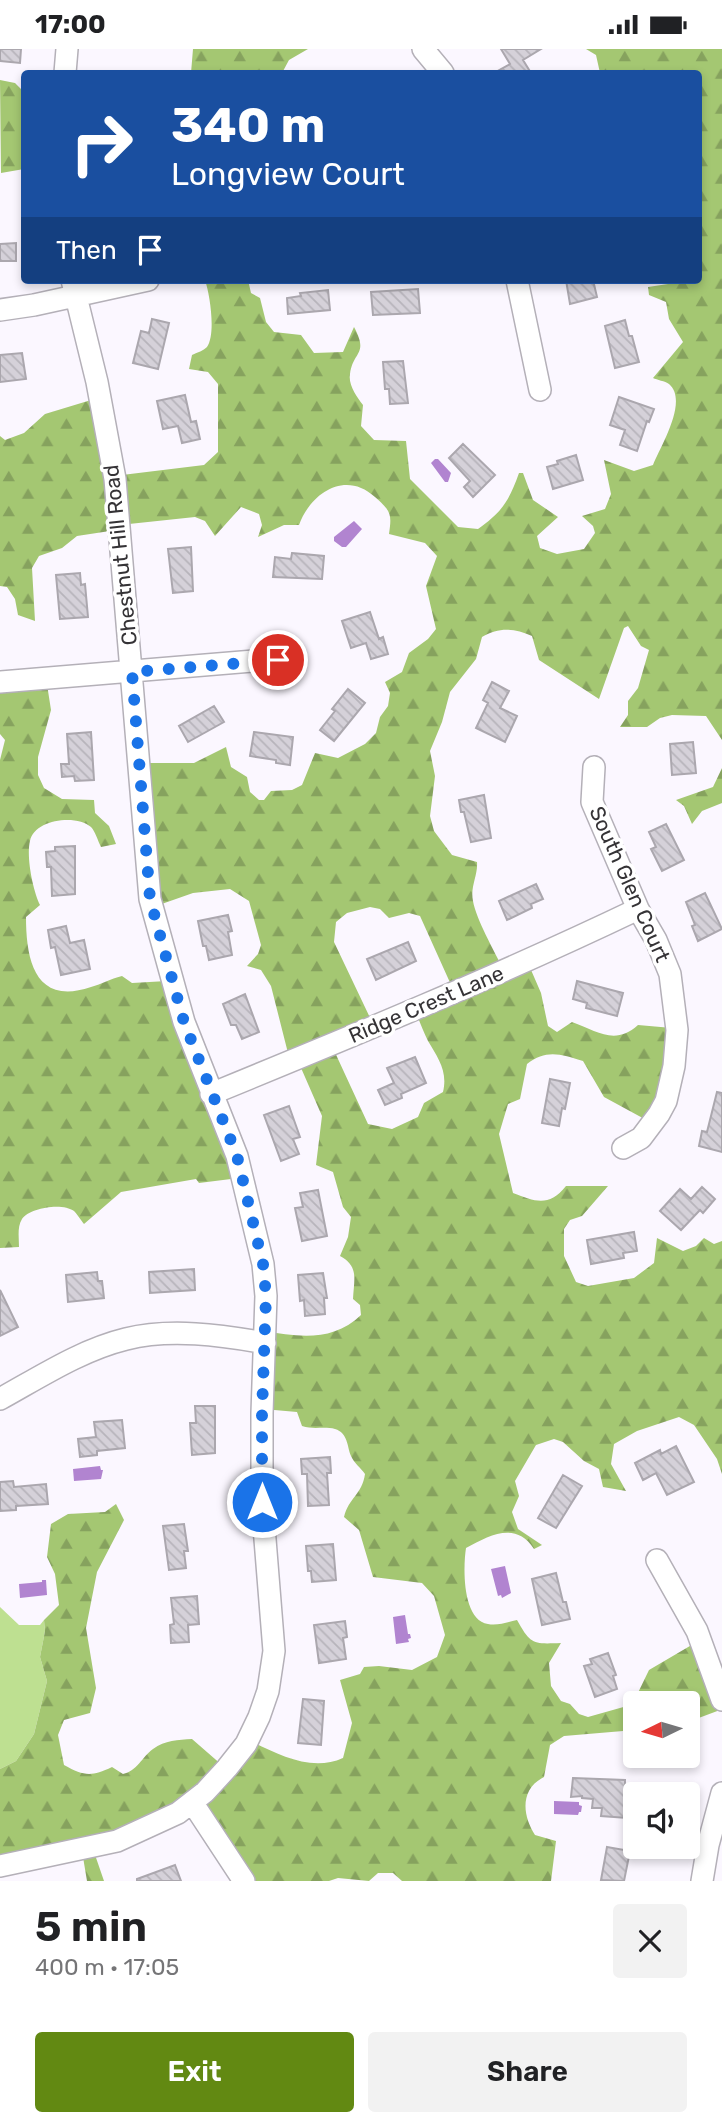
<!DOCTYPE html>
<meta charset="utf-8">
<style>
body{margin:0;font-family:Rubik,sans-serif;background:#f2f2f2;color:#202124;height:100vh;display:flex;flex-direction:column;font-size:26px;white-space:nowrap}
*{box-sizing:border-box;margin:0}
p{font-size:23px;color:#757577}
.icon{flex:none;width:38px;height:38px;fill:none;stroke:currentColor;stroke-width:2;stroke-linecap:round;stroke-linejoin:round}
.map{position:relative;height:1832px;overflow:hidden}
.drawer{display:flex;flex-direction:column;background:#fff;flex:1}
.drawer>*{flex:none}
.guide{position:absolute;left:21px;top:21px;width:681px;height:214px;border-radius:7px;box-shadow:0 4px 10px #0003;background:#1a4fa0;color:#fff;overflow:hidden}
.needle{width:46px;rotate:265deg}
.controls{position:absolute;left:623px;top:1642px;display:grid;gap:14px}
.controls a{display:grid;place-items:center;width:77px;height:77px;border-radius:7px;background:#fff;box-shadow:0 4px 10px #0003;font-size:35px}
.pin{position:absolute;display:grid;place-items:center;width:60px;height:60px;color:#fff;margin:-30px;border:4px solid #fff;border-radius:50%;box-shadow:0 2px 7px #0007}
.me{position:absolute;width:77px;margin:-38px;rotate:0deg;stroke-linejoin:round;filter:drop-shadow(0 0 5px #0008)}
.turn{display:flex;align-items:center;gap:24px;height:147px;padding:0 35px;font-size:32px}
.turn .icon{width:91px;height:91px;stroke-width:2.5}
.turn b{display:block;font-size:49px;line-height:60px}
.then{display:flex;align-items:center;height:66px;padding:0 35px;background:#0003;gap:14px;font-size:26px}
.round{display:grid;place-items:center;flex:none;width:74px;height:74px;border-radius:7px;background:#f2f2f2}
.headline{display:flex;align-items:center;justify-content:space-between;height:119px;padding:0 35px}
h1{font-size:42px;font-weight:600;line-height:52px}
.cta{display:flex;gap:14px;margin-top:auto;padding:14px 35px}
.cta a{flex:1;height:80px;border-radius:7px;background:#628912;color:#fff;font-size:28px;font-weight:600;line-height:80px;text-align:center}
.cta a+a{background:#f2f2f2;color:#202124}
.status{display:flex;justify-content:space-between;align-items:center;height:49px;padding:0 35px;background:#fff;direction:ltr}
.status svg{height:19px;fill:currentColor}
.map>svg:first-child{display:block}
.green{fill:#bee091}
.forest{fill:url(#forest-firs);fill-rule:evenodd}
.water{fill:#b184d0}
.building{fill:url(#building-back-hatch);stroke:#aba7ae;stroke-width:2}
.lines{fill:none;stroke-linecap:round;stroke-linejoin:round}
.minor-casing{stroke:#b4b0b8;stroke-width:24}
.minor{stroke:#fff;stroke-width:21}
.route{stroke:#1a73e8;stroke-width:12;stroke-dasharray:0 21.6}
.labels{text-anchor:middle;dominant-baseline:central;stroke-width:7;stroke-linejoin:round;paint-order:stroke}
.street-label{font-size:21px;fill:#353336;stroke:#fff}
</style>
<div class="status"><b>17:00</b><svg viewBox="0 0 49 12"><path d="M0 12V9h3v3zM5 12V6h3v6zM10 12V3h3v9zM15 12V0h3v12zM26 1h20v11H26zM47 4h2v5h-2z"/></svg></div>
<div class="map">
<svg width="722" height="1832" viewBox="0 0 722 1832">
<defs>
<pattern id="forest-firs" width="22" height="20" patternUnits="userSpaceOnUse" patternTransform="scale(1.75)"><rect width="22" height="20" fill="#a4c772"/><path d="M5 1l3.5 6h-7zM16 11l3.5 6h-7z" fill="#86a25e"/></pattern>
<pattern id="building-back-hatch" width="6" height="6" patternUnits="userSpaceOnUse" patternTransform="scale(1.75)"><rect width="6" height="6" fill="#d5d1d9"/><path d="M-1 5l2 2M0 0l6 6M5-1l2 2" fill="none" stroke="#b7b4bb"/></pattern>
</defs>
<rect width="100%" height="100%" fill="#fbf7ff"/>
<path class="green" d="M0 1558 19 1576H40L44 1571 45 1582 40 1608 47 1632 34 1685 16 1712 0 1720Z"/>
<path class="forest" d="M193 0H308L289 11 282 24H191Z
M586 0H722V691L706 667 672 666 660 669 647 678H620L628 666V652L638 639 649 601 641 597 628 577 624 579 599 650 539 611 532 587C514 579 499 578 482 588L476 610 450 643 442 673 430 702 435 727 430 767 434 782 452 806 477 813C478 827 470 837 473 852 476 870 494 901 503 920L528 914 541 944 548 977 557 983 572 973C597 982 615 997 638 976L672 979 674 988 650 1073 604 1048 583 1012C561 1005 546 1000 527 1015L520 1050 508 1055 499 1085 513 1144C536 1153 549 1158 566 1137H608L582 1167 570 1171 564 1180V1207L576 1233 588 1237 634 1229 654 1214 657 1189 683 1202 696 1197 704 1189 714 1195 722 1192V1425L717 1410 694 1376 679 1368 637 1382 614 1395 611 1415 626 1442 603 1438 599 1420 584 1412 563 1393 554 1390 536 1396 515 1432 519 1447 512 1463 518 1480 542 1496 534 1500C516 1472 490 1486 466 1499 463 1518 462 1571 488 1575 497 1577 508 1573 517 1571 531 1596 533 1595 561 1594L549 1614 551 1637 561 1652 570 1655 579 1665 588 1668 627 1657 634 1652 649 1621 695 1594 720 1661 688 1673V1654H635V1681L564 1687 550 1696 544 1728C520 1740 522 1766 535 1786L556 1792 551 1832H402L393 1824H378L369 1832 338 1829 329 1832H241L189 1756 93 1800 104 1832H87L82 1802 0 1817V1720L16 1712 34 1685 47 1632 40 1608 45 1582 44 1571 59 1556 55 1525 47 1508 51 1475 68 1465 105 1463 116 1455 124 1471 97 1523 86 1579 96 1639 90 1664 64 1671 58 1686 64 1716C84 1727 91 1728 112 1718L123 1725C137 1722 142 1708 153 1700 165 1691 178 1691 192 1690L223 1717 246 1690C276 1704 310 1724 343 1709L352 1674 340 1631 360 1625 364 1618 379 1617 412 1621 437 1608 445 1586 434 1547 422 1534 373 1528 359 1481 344 1468C349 1448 362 1446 365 1425 361 1419 354 1414 351 1407 347 1397 348 1384 335 1380 324 1377 314 1381 302 1377L297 1363 263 1360 264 1282C299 1288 333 1293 361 1266L360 1256 353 1250C354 1230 359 1217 340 1207L348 1188 351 1168 343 1158 333 1123 316 1116 322 1067 298 1012 289 1008 271 937 261 921 247 917 258 905 261 896 249 852 230 840 193 844 156 857 144 714H194L226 698 231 718 247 728 250 743 259 751H264L271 742 292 741 302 736 315 704 338 709 365 695 376 684 380 668 388 657 390 644 385 633 402 623 409 604 428 590 436 580 426 537 437 507 425 494 389 485C392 465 391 462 375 448 346 421 311 443 299 476H284L258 488 262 476 259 465 241 458 215 487 205 472 195 468 129 475 123 480 77 487 62 499 39 507 32 519 35 572 18 566 15 550 7 538 0 537V387L5 391 24 384 45 365 101 348 122 426 204 416 218 403V335L208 323 189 320 192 306C198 303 203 302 207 298 216 285 210 246 205 231H248L251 244 260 249 266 273 274 283 301 286 314 304 343 303 354 278C369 306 353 302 350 325 348 336 357 348 363 356L361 377 374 391 406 392 410 430 458 478 478 480C502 463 509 452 519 424H523L533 451 558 468 537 487 540 499 557 505 584 500 595 484 593 477 582 467 605 460 611 445 604 411 634 422 653 416C660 398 689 352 669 335 665 332 657 331 653 329L683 293 669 270 666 253 649 246 648 238 668 235 671 231H698V24H600L596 6ZM370 858 380 860 389 869 409 864 420 867 452 938 415 961C419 971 423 982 428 992 438 1009 448 1022 443 1043L424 1054 418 1068 392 1080 368 1075 332 997 373 975 334 893 336 873 347 864Z
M0 31 15 34 24 43V120L1 124Z
M46 629 51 661 38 708V726L44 739 62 750 94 751 95 764 109 777 116 795 101 798C98 792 95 782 91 778 77 765 34 770 30 792 26 808 33 842 40 856L26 868C26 911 35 957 91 938 102 935 110 930 122 927L132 934 167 932 239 1129 199 1134 196 1130 121 1143 84 1175C81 1171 77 1165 74 1162 62 1153 29 1159 22 1170 17 1178 19 1189 19 1198L0 1199V711L5 691 0 685V633Z
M722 719V754L702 762 692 775 684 757 676 751 713 738Z"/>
<path class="water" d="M435 410H438L451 424 448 433H445L431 414Z
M354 472 362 480 346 498H342L334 492V488Z
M100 1417 101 1421H103L101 1430 74 1432 73 1420Z
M505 1517 511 1544 502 1549 501 1546 498 1547 491 1520Z
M42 1531H46L47 1546 20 1549 19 1535 42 1533Z
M405 1566 408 1585H410L411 1589 408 1590 409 1593 396 1595 393 1568Z
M554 1752 579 1753V1756L582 1757 581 1763H579L578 1766 554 1765Z"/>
<path class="building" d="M0 0H21L20 14 0 12Z
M501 0H541L523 11 531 24H494L510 15Z
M16 194V212H0V195Z
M566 231H593L597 248 570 255Z
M418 240 420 264 373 266 371 243Z
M328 241 330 261 288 265 287 249 301 247 300 244Z
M152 270 169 274 158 320 133 314 141 282 149 284Z
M625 271 629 287H632L639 313 615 319 605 277Z
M22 304 26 330 0 333V306Z
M403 312 408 354 390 355 389 340H385L383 313Z
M185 346 191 373 196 372 200 390 182 394 178 377 163 380 157 352Z
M619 348 654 360 649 373 647 372 637 402 620 396 625 381 610 376Z
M463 395 495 426 473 448 464 438 470 432 449 409Z
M576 406 583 431 553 440 547 418 558 415 557 412Z
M191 498 193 542 173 544 168 500Z
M292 504 324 507 322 530 273 528 275 508 291 510Z
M80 524 81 536 85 535 88 568 60 570 56 526Z
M370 563 379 590 383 588 388 605 371 610 366 594 351 599 342 572Z
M492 633 509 642 500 659 517 667 505 693 476 679 488 654 483 651Z
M348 640 365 654 334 692 320 681 335 662 332 660Z
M214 657 224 673 188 693 179 677Z
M91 683 94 731 75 732 74 727 62 728 61 715H69L67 685Z
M254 683 293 688 290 716 276 714V711L250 707Z
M693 693 696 724 672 726 670 695Z
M484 746 491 789 471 793 464 763H461L459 751Z
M666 775 684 811 662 822 651 800 656 798 649 783Z
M75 797V845L52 847 51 818H47L46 803 55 802V798Z
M536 835 543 850 531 855 532 859 507 871 499 852Z
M705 844 722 880 698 892 692 877 695 876 686 853Z
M228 866 232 882 228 883 232 906 209 911 206 897H203L198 872Z
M66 877 70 894 84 891 90 920 61 926 55 898 51 899 48 881Z
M408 893 416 912 376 931 367 910Z
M577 932 623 944 617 967 586 959 587 954 573 950Z
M245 945 259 983 242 990 236 976H231L223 955Z
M415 1008 426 1034 401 1045 402 1049 385 1056 378 1041 394 1034 387 1019Z
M550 1030 570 1034 565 1060 562 1059 559 1077 542 1074Z
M717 1043 722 1044V1103L699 1097 702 1082 707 1083Z
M289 1057 300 1088 293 1090 299 1105 281 1112 264 1066Z
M702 1138 715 1150 703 1164 700 1161 681 1181 660 1162 680 1140 691 1150Z
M318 1141 327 1187 302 1192 295 1159 303 1158 300 1144Z
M634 1183 637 1202 623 1204 624 1209 591 1215 587 1191Z
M194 1220 195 1241 150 1244 149 1223Z
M97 1223 98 1232H102L104 1249 68 1253 66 1226Z
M323 1224 327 1249H324L325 1265 305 1267 304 1251 300 1252 298 1226Z
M0 1241 18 1278 0 1287Z
M195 1357H215V1404L192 1406 190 1374H196Z
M122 1371 125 1399 97 1402V1406L80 1408 78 1390 96 1388 94 1373Z
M676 1397 694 1433 667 1446 656 1424 643 1431 635 1414 660 1401 661 1405Z
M330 1408 331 1424H327L329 1456 308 1457 307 1425H302L301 1410Z
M563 1426 582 1437 556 1479 538 1469Z
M13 1432 14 1438 46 1435 48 1455 16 1457V1461L0 1462V1433Z
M184 1475 188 1502H184L186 1519 169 1521 163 1477Z
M333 1495 336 1531 312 1533 311 1522H308L306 1497Z
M556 1524 563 1553H566L570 1570 542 1576 532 1530Z
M197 1547 199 1575 188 1576 189 1593 171 1594 170 1576 174 1575 171 1549Z
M345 1572 347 1588 343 1589 346 1610 319 1614 314 1576Z
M608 1604 616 1626 613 1627 617 1640 595 1648 584 1617 592 1615 590 1610Z
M303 1650 324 1652 321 1696 298 1694Z
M573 1729 625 1731V1739H629L627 1769 601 1767 602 1759H592L593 1750 582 1749V1747L571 1748Z
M607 1798 630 1802 624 1832 601 1831Z
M175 1816 181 1832H137V1830Z"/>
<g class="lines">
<defs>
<path id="minor" d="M423 0 443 24
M65 24 67 0
M517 231 540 341
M0 261 34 256 148 231
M0 633 278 610
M594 718 592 753 638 860 656 891 670 925 677 981 674 1017 666 1052 659 1065 641 1089 623 1099
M211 1045C355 986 498 927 638 860
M0 1350C40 1328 81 1301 126 1290 170 1279 221 1286 265 1294
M657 1511 697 1582 722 1651
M192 1753 244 1832
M0 1817 117 1792 178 1764 205 1743 227 1719 246 1695 259 1668 268 1642 274 1602 262 1453V1364L266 1247 263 1215 237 1107 184 973 150 850 115 430 97 333 72 231
M702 1832 708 1796 722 1744"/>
</defs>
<use href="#minor" class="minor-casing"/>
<use href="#minor" class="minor"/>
</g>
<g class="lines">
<path class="route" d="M262 1453V1364L266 1247 263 1215 237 1107 184 973 150 850 132 623 278 611"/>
</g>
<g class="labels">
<g class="street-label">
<text transform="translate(120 506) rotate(-96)">Chestnut Hill Road</text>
<text transform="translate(630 835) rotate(66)">South Glen Court</text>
<text transform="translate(426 955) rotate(-23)">Ridge Crest Lane</text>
</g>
</g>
</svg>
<div class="controls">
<a><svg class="needle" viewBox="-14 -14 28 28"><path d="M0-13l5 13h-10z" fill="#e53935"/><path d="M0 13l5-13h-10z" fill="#757577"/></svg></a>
<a><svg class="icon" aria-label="sound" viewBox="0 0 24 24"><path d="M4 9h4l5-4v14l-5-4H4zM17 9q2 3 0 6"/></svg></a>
</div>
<div class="pin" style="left:278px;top:611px;background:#d93025"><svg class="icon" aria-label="arrive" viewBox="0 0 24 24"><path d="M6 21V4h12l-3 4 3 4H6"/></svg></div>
<svg class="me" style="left:262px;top:1453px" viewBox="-20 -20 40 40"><circle r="17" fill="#1a73e8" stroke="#fff" stroke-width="3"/><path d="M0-11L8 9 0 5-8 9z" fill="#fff"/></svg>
<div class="guide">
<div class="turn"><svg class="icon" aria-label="right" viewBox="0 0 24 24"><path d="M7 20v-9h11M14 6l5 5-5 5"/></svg><div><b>340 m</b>Longview Court</div></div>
<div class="then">Then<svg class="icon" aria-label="arrive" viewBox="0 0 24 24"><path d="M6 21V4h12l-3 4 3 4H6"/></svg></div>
</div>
</div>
<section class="drawer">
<div class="headline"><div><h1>5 min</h1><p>400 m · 17:05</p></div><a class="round"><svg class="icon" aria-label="close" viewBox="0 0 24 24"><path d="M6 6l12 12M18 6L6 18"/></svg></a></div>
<div class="cta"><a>Exit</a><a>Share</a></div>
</section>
